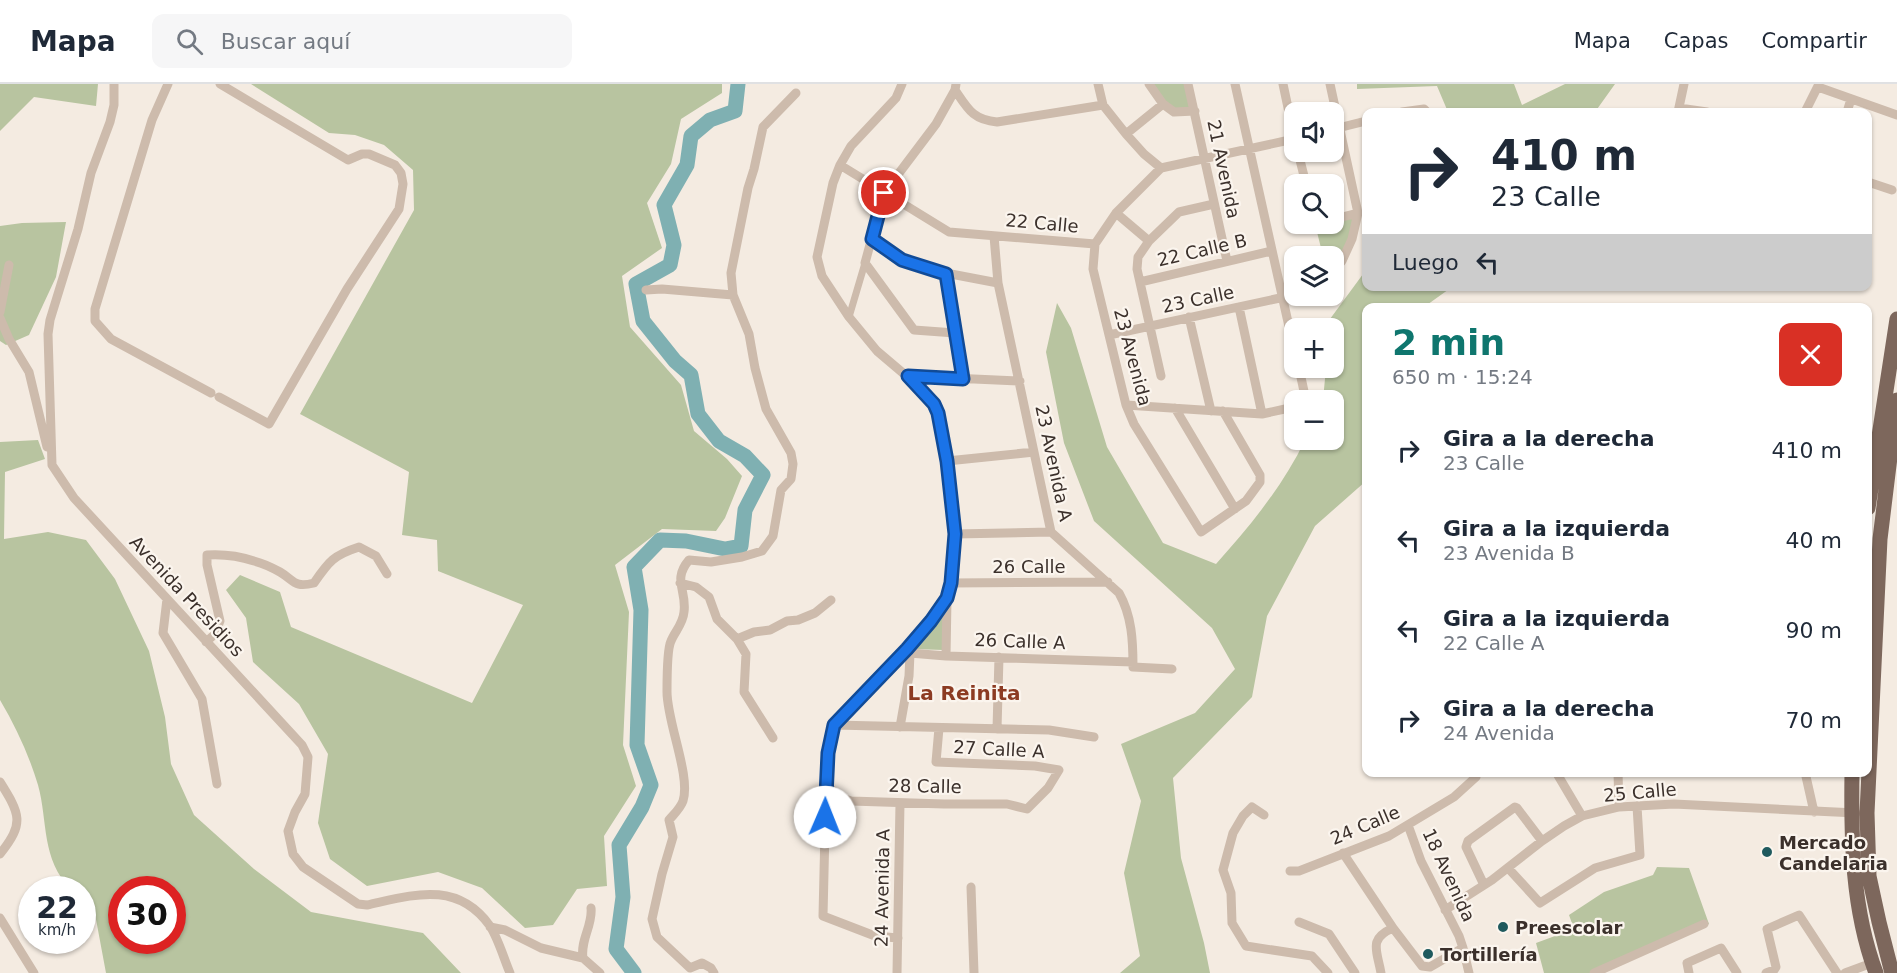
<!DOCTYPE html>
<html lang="es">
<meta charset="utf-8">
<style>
body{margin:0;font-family:"DejaVu Sans",sans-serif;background:#f6f6f7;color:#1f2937;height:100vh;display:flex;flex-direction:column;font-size:22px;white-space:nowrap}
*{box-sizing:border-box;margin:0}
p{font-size:20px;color:#747a83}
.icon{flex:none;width:33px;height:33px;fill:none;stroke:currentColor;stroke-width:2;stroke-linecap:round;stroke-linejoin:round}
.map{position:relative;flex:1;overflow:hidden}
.panel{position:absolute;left:1362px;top:219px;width:510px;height:474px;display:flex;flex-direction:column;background:#fff;border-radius:12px;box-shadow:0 2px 4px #0004}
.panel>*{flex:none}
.top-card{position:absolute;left:1362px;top:24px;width:510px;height:183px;border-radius:12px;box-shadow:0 2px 4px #0004;background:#fff;color:#1f2937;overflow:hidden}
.fabs{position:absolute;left:1284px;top:18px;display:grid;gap:12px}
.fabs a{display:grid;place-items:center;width:60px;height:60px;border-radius:12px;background:#fff;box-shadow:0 2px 4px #0004;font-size:30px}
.speed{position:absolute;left:18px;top:792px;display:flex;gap:12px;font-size:30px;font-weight:700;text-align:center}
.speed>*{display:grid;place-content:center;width:78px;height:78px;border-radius:50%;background:#fff;box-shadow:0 2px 4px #0004;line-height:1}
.speed small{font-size:15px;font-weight:400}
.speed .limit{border:9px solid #d22;background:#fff;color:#111}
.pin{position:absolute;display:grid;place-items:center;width:51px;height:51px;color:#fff;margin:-26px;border:3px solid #fff;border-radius:50%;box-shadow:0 2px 6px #0007}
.me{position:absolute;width:66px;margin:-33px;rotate:1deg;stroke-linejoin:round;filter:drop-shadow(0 0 4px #0008)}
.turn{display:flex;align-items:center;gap:21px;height:126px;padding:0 30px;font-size:27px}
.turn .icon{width:78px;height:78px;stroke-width:2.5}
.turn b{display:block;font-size:42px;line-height:51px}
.then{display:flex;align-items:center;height:57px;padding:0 30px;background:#0003;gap:12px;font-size:22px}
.round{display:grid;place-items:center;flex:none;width:63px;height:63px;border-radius:12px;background:#f6f6f7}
.head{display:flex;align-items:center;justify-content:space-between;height:102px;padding:0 30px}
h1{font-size:36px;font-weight:700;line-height:45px;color:#0f766e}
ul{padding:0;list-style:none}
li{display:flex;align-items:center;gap:18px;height:90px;padding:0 30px}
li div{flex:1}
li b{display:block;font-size:22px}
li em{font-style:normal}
header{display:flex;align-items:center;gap:36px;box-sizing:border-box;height:84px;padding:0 30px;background:#fff;border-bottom:2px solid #e0e1e3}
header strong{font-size:28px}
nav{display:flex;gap:33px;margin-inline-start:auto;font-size:21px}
.search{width:420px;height:54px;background:#f6f6f7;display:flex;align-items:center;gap:15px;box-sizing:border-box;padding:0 21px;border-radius:12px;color:#747a83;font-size:22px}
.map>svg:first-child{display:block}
.green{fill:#b8c4a0;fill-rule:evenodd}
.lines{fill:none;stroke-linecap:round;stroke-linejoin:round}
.river{stroke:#7fb0b2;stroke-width:15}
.pedestrian{stroke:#cdbbac;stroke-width:7}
.minor{stroke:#cdbbac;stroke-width:9}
.primary{stroke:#7d675c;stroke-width:15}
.route-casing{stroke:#114b97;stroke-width:15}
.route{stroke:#1a73e8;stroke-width:10}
.poi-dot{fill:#1f5a5e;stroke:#fbf5ee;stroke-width:2}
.labels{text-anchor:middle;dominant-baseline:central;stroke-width:4.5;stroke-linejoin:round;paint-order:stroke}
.street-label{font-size:18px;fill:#3b302b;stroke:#fbf5ee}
.poi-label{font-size:18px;font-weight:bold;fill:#3b302b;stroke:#fbf5ee;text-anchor:start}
.neighbourhood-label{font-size:20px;font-weight:bold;fill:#8c3b22;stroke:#fbf5ee}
</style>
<header>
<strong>Mapa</strong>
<div class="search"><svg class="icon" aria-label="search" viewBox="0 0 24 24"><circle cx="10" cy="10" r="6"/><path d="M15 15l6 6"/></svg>Buscar aquí</div>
<nav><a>Mapa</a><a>Capas</a><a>Compartir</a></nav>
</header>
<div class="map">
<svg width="1897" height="889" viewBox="0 0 1897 889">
<rect width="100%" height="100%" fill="#f4ebe1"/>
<path class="green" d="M0 0H98L96 22 34 13 0 47Z
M251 0H722V9L681 35 671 80 647 119 662 164 622 192 630 243 681 301 694 347 727 375 742 392 725 434 716 447 662 445 615 481 629 528 623 661 636 702 604 752 607 802 577 805 553 841 525 844 482 804 438 788 367 802 330 775 318 739 328 670 299 620 253 578 246 534 226 506 240 491 280 508 291 543 472 619 523 521 438 487 437 456 402 451 409 388 300 330 414 126 413 86 384 61 355 51 329 49Z
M1149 0H1188L1195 27 1174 28Z
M1357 0H1514L1522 21 1565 0H1615L1595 28H1448L1437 2 1357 5Z
M1358 129 1352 155 1334 186V172H1323L1315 140H1334V135Z
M66 138 56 193 29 251 6 261 0 257V142L22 139Z
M1366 186V202L1452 203 1424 223 1366 224V397L1315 442 1267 532 1252 613 1173 694 1181 774 1204 859 1210 889H1120L1140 872 1124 789 1141 717 1121 660 1195 629 1235 585 1212 544 1094 437 1064 359 1046 268 1057 219 1071 244 1107 363 1163 459 1216 480C1250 442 1283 402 1305 356H1334V316H1323L1326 284H1334V244H1329L1330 235Z
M38 356 45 375 5 388 4 455 48 448 86 456 115 495 149 567 165 633 171 680 194 731 254 785 311 828 423 849 461 889H106L95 830 83 817 82 806 71 805C41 776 48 737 38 701 29 671 16 643 0 616V358ZM122 806H172V856H122Z
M944 529 943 566 914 565Z
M1657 783 1689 784 1709 840 1602 889H1544L1536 859 1574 845 1569 831 1604 808 1653 791Z"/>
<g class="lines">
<path class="river" d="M634 889 616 865 623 813 619 761 642 723 651 701 637 661 641 526 634 483 660 456 686 457 725 465 741 462 745 426 763 391 745 372 719 357 698 330 691 291 675 277 643 237 636 200 670 181 674 161 664 121 687 81 691 52 710 36 735 27 738 0"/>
<path class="pedestrian" d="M849 233 865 179"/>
<path class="minor" d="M114 0V21L110 38 91 89 78 145 50 236 48 250 52 381 74 414 302 661 308 673 305 710 295 728 288 747 293 770 303 783 358 820 367 821C413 811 457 796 490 842 498 854 504 875 510 889
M168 0 152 36 95 225V237L111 255 211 309
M902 0 896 14 851 62 840 81 833 99 817 173 822 192 849 233 877 267 923 306 934 320 938 329 947 377 955 450 951 499 947 515 946 572
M1098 0 1103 21 1126 50 1144 70 1161 84
M1149 0 1163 20 1174 28 1195 27
M1188 0 1227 177
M1235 0 1294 265
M1283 0 1294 52
M1330 0 1358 129 1352 155 1342 177 1334 186
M1818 3 1897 31
M955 6C968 25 973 36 997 38L1103 21
M1679 24 1707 28
M1402 28 1424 25 1427 28
M1678 28 1684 0
M1805 28 1819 0
M1847 28 1851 15
M1334 45 1366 37
M1126 50 1163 20
M1298 68 1306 100
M840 81 949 148 1095 160
M1868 98 1892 106
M1116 129 1149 157
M1334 135 1358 129
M1315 140H1317
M994 152 998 199 1051 448 1119 509C1132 532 1133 557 1133 583L1172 585
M871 155 902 176 930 186 998 199
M1095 160 1093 185 1126 321 1134 340 1201 448 1246 417 1260 398V391L1223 327
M1095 160 1116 129 1161 84 1294 55
M946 190 963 295
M1140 198 1272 167
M646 206 662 205 733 211
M1239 223 1262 330
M0 228 9 181
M1189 233 1211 327
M0 234 9 255 29 288 47 363
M955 249 914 246 865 179 884 109 936 40 955 6 956 0
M1109 251 1294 211
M1299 284 1305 312 1304 316
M908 292 1020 297
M1161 292 1137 185 1138 173 1149 157 1179 128 1214 120
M219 313 269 340 347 205 399 125 403 100 401 89 395 81 369 70H362L348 76 220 0
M1126 321 1262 330 1294 323
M1175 324 1235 425
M947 377 1034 368
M955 450 1051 448
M680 499 696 503 709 513 717 535 737 555 746 570 744 608 773 654
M951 499 1108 498
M167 515 163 549 202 615 217 700
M737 555 754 548 770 546 787 537 798 536 815 529 831 516
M206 558 215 550 220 537 207 481V471C223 470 239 472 254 477 262 479 273 484 280 488 295 497 294 504 314 499 329 477 334 471 359 463L376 472 387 490
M907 565 910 569 946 572 1133 578
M834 641 1049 646 1094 653
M900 643 909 592 910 569
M997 645 999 573
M1556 688 1582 732
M1618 688 1619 723
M1805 688 1814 728
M0 698C20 730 25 739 0 770
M826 702 845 715 851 717 944 720H1007L1027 725 1048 704 1059 686 1035 682 936 678 939 644
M1264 731 1252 723 1243 732 1233 749 1223 786 1231 809 1232 839 1246 862 1312 872 1328 889
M1408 741 1421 777 1459 852 1463 864 1469 889
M1343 769 1393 844 1422 882 1430 883 1463 864
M1508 784 1540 819 1595 784 1640 771 1637 722
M1290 787H1299L1389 752 1454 713 1476 693
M1484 801 1466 763 1468 757 1515 723 1517 724 1542 757
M971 803 974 889
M1445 826 1492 796 1542 757 1564 742 1582 732 1619 723 1674 720 1856 729
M0 834 34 889
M1299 838 1329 850 1355 889
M490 843 505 846 541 864 583 874 600 889
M898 854 875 852 823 832 826 702 828 669 834 641 907 565 946 515
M583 874C580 856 593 841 591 824
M714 889 711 884 702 879 690 884 657 853 652 835 662 790 673 753 669 736C674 730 680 725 683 717 691 692 667 638 667 608 667 598 667 565 671 557 675 547 683 540 684 528 687 506 672 496 689 476L711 478 742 473 762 467 773 452 781 406 791 395 793 380 791 369 766 325 755 284 749 250 733 211 731 189 748 104 754 85 763 43 796 9
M897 889 900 719
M1381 889C1377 866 1368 855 1393 844
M1594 889 1704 840
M1689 889 1687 879 1721 864 1737 889
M1766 889 1774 886 1776 883 1767 845 1799 831 1837 889
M1845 889 1872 879"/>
<path class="primary" d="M1868 424 1897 235
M1852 688C1851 756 1852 825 1876 889
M1892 889 1879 838 1869 792 1867 729 1880 455 1897 316"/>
</g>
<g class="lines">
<defs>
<path id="route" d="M825 733 828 669 834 641 907 565 931 537 947 514 951 499 955 450 947 377 938 329 934 320 908 292 963 295 946 190 902 176 872 155 884 109"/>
</defs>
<use href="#route" class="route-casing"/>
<use href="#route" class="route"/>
</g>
<g class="poi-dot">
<circle cx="1767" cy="768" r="6"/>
<circle cx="1503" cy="843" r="6"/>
<circle cx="1428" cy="870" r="6"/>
</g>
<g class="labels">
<g class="street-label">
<text transform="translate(1224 85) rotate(78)">21 Avenida</text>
<text transform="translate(1042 139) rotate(5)">22 Calle</text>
<text transform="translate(1202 166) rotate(-13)">22 Calle B</text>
<text transform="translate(1198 215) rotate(-12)">23 Calle</text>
<text transform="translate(1133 273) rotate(75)">23 Avenida</text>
<text transform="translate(1054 379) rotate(78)">23 Avenida A</text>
<text x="1029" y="482">26 Calle</text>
<text transform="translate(187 512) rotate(47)">Avenida Presidios</text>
<text transform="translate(1020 557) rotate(2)">26 Calle A</text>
<text transform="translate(999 665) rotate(3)">27 Calle A</text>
<text transform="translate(925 702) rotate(1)">28 Calle</text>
<text transform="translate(1640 708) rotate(-5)">25 Calle</text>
<text transform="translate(1365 741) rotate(-23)">24 Calle</text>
<text transform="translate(1449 791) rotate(65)">18 Avenida</text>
<text transform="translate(882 804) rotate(-89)">24 Avenida A</text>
</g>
<g class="poi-label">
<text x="1779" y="758">Mercado<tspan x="1779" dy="21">Candelaria</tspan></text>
<text x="1515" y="843">Preescolar</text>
<text x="1440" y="870">Tortillería</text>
</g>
<g class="neighbourhood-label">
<text x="964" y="609">La Reinita</text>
</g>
</g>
</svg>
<div class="fabs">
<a><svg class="icon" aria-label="sound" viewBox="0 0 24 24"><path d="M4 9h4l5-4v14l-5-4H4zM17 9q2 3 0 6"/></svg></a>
<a><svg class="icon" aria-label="search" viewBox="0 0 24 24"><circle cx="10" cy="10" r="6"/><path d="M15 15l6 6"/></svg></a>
<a><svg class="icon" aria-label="layers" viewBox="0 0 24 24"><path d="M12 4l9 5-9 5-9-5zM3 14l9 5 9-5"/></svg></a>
<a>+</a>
<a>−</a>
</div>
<div class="speed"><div>22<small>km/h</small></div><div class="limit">30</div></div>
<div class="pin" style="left:884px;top:109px;background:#d93025"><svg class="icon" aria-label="arrive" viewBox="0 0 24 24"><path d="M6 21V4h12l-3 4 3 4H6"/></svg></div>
<svg class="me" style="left:825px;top:733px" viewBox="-20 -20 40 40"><circle r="19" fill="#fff"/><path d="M0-13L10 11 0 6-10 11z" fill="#1a73e8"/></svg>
<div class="top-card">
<div class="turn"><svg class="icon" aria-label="right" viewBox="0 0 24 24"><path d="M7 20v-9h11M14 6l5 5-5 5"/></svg><div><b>410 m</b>23 Calle</div></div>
<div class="then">Luego<svg class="icon" aria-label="left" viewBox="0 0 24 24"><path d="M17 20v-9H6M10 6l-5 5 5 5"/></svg></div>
</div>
<section class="panel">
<div class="head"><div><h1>2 min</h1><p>650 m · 15:24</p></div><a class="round" style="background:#d93025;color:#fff"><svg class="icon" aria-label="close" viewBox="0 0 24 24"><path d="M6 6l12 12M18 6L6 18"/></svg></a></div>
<ul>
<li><svg class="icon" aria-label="right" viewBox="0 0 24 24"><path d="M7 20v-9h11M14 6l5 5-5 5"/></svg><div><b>Gira a la derecha</b><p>23 Calle</p></div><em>410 m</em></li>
<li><svg class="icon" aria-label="left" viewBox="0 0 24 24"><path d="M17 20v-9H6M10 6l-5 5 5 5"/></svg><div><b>Gira a la izquierda</b><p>23 Avenida B</p></div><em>40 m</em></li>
<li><svg class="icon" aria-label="left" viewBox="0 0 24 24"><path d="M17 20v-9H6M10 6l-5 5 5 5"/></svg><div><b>Gira a la izquierda</b><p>22 Calle A</p></div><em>90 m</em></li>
<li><svg class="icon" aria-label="right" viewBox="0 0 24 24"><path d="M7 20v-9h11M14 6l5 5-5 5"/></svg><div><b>Gira a la derecha</b><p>24 Avenida</p></div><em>70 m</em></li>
</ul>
</section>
</div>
